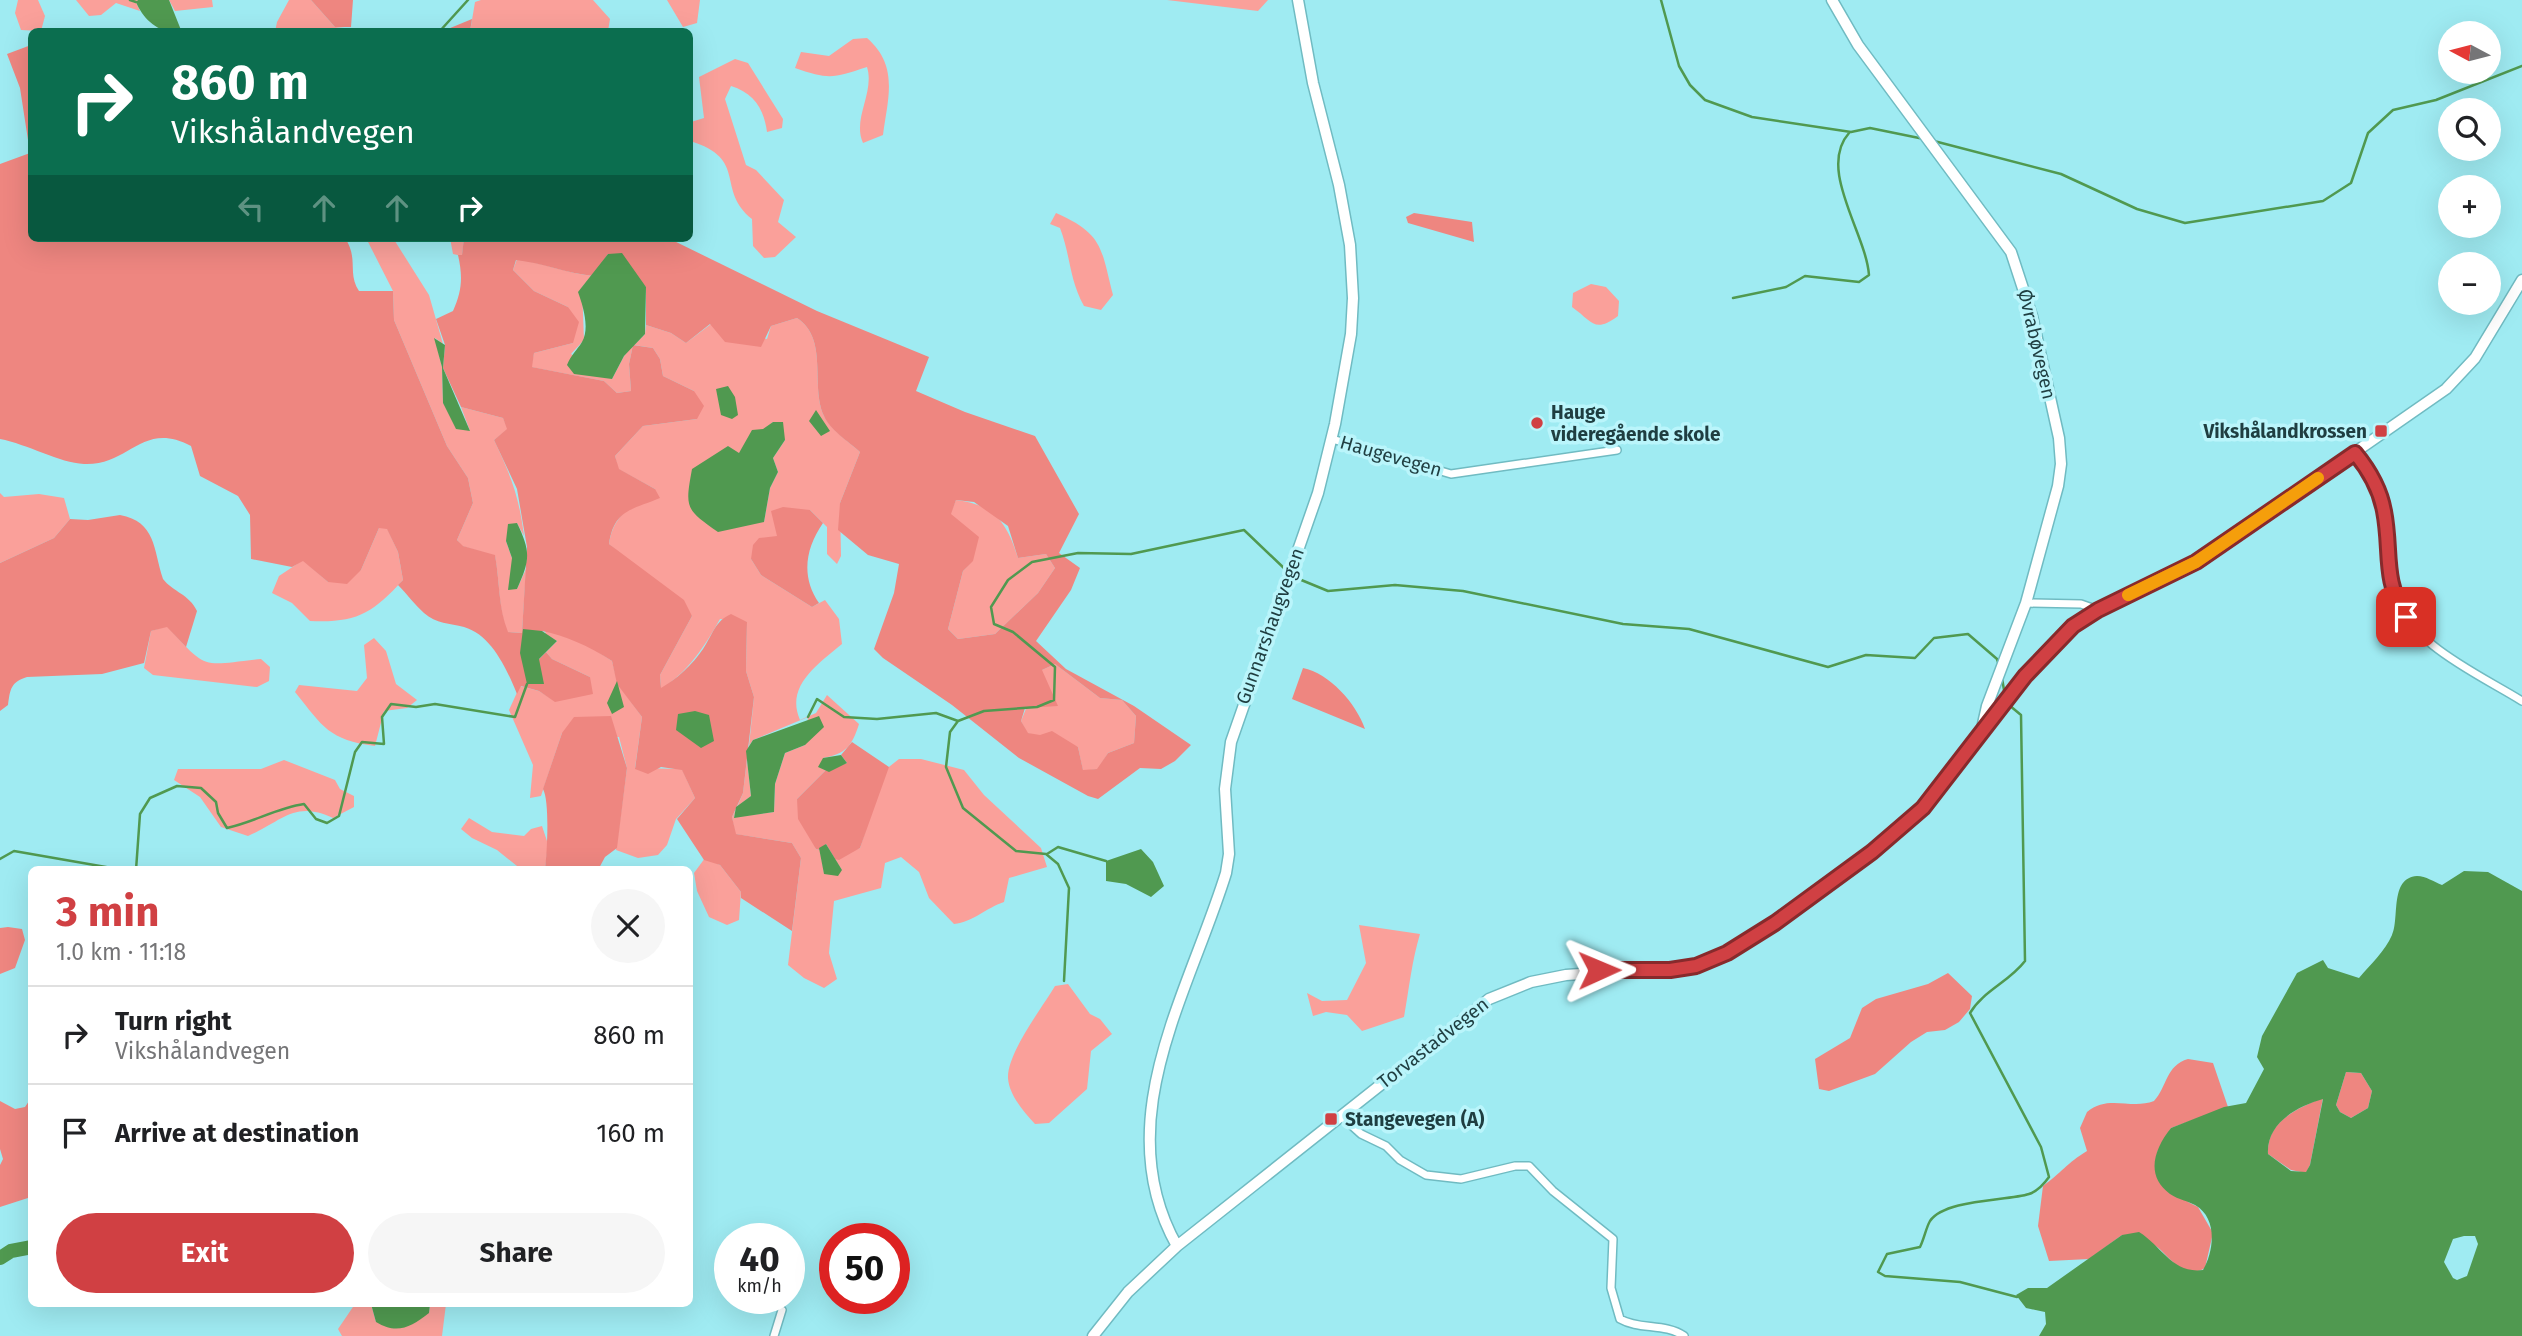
<!DOCTYPE html>
<meta charset="utf-8">
<style>
body{margin:0;font-family:"Fira Sans",sans-serif;background:#f6f6f6;color:#202124;height:100vh;display:flex;flex-direction:column;font-size:26px;white-space:nowrap}
*{box-sizing:border-box;margin:0}
p{font-size:23px;color:#757577}
.icon{flex:none;width:38px;height:38px;fill:none;stroke:currentColor;stroke-width:2;stroke-linecap:round;stroke-linejoin:round}
.map{position:relative;flex:1;overflow:hidden}
.panel{position:absolute;left:28px;top:866px;width:665px;height:441px;display:flex;flex-direction:column;background:#fff;border-radius:10px;box-shadow:0 7px 28px #0002}
.panel>*{flex:none}
.guide{position:absolute;left:28px;top:28px;width:665px;height:214px;border-radius:10px;box-shadow:0 7px 28px #0002;background:#0b6e4f;color:#fff;overflow:hidden}
.needle{width:46px;rotate:277deg}
.fabs{position:absolute;left:2438px;top:21px;display:grid;gap:14px}
.fabs a{display:grid;place-items:center;width:63px;height:63px;border-radius:50%;background:#fff;box-shadow:0 7px 28px #0002;font-size:35px}
.speed{position:absolute;left:714px;top:1223px;display:flex;gap:14px;font-size:35px;font-weight:700;text-align:center}
.speed>*{display:grid;place-content:center;width:91px;height:91px;border-radius:50%;background:#fff;box-shadow:0 7px 28px #0002;line-height:1}
.speed small{font-size:18px;font-weight:400}
.speed .limit{border:10px solid #d22;background:#fff;color:#111}
.pin{position:absolute;display:grid;place-items:center;width:60px;height:60px;color:#fff;margin:-30px;border-radius:14px;box-shadow:0 4px 10px #0006}
.me{position:absolute;width:77px;margin:-38px;rotate:89deg;stroke-linejoin:round;filter:drop-shadow(0 0 5px #0008)}
.turn{display:flex;align-items:center;gap:24px;height:147px;padding:0 28px;font-size:32px}
.turn .icon{width:91px;height:91px;stroke-width:2.5}
.turn b{display:block;font-size:49px;line-height:60px}
.lanes{display:flex;align-items:center;height:66px;padding:0 28px;background:#0003;justify-content:center;gap:35px;direction:ltr}
.lanes .off{opacity:.35}
.round{display:grid;place-items:center;flex:none;width:74px;height:74px;border-radius:37px;background:#f6f6f6}
.headline{display:flex;align-items:center;justify-content:space-between;height:119px;padding:0 28px}
h1{font-size:42px;font-weight:700;line-height:52px;color:#d04043}
.cta{display:flex;gap:14px;margin-top:auto;padding:14px 28px}
.cta a{flex:1;height:80px;border-radius:42px;background:#d04043;color:#fff;font-size:28px;font-weight:700;line-height:80px;text-align:center}
.cta a+a{background:#f6f6f6;color:#202124}
ul{padding:0;list-style:none}
li{display:flex;align-items:center;gap:21px;height:98px;padding:0 28px;border-top:2px solid #e0e0e0}
li div{flex:1}
li b{display:block;font-size:26px}
li em{font-style:normal}
.map>svg:first-child{display:block}
.green{fill:#faa09a;fill-rule:evenodd}
.forest{fill:#ee8680;fill-rule:evenodd}
.water{fill:#509950;fill-rule:evenodd}
.lines{fill:none;stroke-linecap:round;stroke-linejoin:round}
.stream{stroke:#509950;stroke-width:2.5}
.river{stroke:#509950;stroke-width:14}
.minor-casing{stroke:#70bbc2;stroke-width:10}
.secondary-casing{stroke:#70bbc2;stroke-width:13}
.minor{stroke:#fff;stroke-width:7}
.secondary{stroke:#fff;stroke-width:10}
.route-casing{stroke:#872a2c;stroke-width:18}
.route{stroke:#d04043;stroke-width:12}
.slow{stroke:#f59e0b;stroke-width:12}
.poi-dot{fill:#d04043;stroke:#baf5fb;stroke-width:2.5}
.labels{text-anchor:middle;dominant-baseline:central;stroke-width:7;stroke-linejoin:round;paint-order:stroke}
.street-label{font-size:19px;fill:#1f3e41;stroke:#baf5fb}
.poi-label{font-size:19px;font-weight:bold;fill:#1f3e41;stroke:#baf5fb;text-anchor:start}
</style>
<div class="map">
<svg width="2522" height="1336" viewBox="0 0 2522 1336">
<rect width="100%" height="100%" fill="#9febf2"/>
<path class="green" d="M18 0H38L45 16 41 31 21 30 15 13Z
M76 0H138L136 2 140 11 116 3 101 15 89 16Z
M169 0H212L213 7 175 11Z
M289 0H311L335 27 373 31 275 32 277 22Z
M481 0H593L610 19 608 31 470 32 475 2Z
M667 0H700L697 23 683 27Z
M1167 0H1268L1258 11Z
M867 38C899 66 888 97 883 135L863 143C852 119 875 92 867 67 833 78 830 80 795 68L801 52 829 56 853 39Z
M735 59 748 63 783 119 782 128 767 132C764 109 754 93 731 86L725 99 746 165 756 170 784 200 778 222 796 237 775 257 764 258 753 246 752 219C715 189 749 159 690 141V117L691 122 704 118 699 77Z
M1056 213C1104 234 1101 249 1113 295L1101 310 1084 306C1069 279 1071 257 1060 228L1050 224Z
M366 238H393L429 295 443 344 435 338 442 367 443 403 470 431 461 407 503 418 508 429 494 440C511 476 519 496 524 536L517 523 506 541 512 558 517 589 526 569 522 633 507 632C498 607 500 582 495 556L462 546 457 540 473 503 468 478 447 446 394 320 393 291Z
M450 238H464L462 256 453 254Z
M517 259C543 263 566 273 593 276L582 287 584 340 571 354 612 379 624 356 633 345 629 364 631 391 617 393 604 381 531 367 534 353 573 343 568 307 534 291 513 270Z
M1591 284 1606 287 1619 301 1618 316C1594 334 1592 321 1572 307L1573 293Z
M797 318C829 339 810 385 824 416 830 429 849 442 860 452L840 503 841 556 837 564 827 554V527L810 510 751 559 761 575 812 607 825 600 839 619 842 644C818 664 785 686 800 720L816 713 827 695 859 724C852 746 846 754 823 758L826 770 797 799 816 849 820 850 824 873 842 870 834 858 860 848 885 770 899 759H921L964 770 984 795 1041 848 1047 867 1009 878 1004 902C986 908 973 922 954 924L929 898 919 872 901 857 885 863 881 888 834 901 829 953 837 979 824 988 804 978 788 965 801 858 792 843 735 834 732 817 736 809 734 817 774 812 775 784 785 753 805 745 808 717 753 740 749 746 754 697 746 671 747 622 720 619C705 646 688 672 661 689L660 675 692 616 609 544C613 515 632 505 655 489L618 469 615 456 643 426 697 419 694 391 663 376 660 359 653 348 634 345 645 334 646 325 671 333 686 343 711 324 767 339 771 326ZM773 422 785 440 773 458 778 472 770 488 764 522 728 446 738 454Z
M0 493 4 497 39 494 64 498 70 519 54 538 0 563Z
M956 500C995 505 1007 523 1018 558L1046 554 1055 568 1038 593 995 634 958 639 948 629 963 571 973 560 950 514Z
M379 528H387L398 552 403 580C372 614 356 623 310 621L292 603 272 593 279 576 303 560 328 582 361 570Z
M167 626C208 672 202 665 261 659L270 667 269 681 257 687 153 675 144 668 151 631Z
M546 630 586 644 612 661 618 684 642 717 635 768 682 769 695 798 676 819 667 845 658 855 638 858 616 850 627 768 619 737 562 733 541 796 530 798 533 765 509 710 520 686 539 691 555 701 590 677 552 659 546 652 557 641 545 634Z
M374 638 386 651 396 684 417 700 407 708 384 711 375 746C329 740 323 727 295 692L299 685 357 691 367 678 364 645Z
M1055 664 1100 698 1122 700 1136 716 1134 743 1108 753 1098 769 1083 771 1078 747 1027 733 1021 721 1042 670Z
M747 759 751 796 737 807 743 793Z
M284 760 335 780 340 789 354 796V807L333 818C294 800 283 821 248 836L221 827 200 797 174 780 178 769H261Z
M469 818 492 832 524 836 531 829 542 826 548 844 545 870H522L497 850 472 838 461 829Z
M705 858 720 865 741 892 739 920 727 925 709 917 697 891 694 873Z
M1359 925 1420 934C1412 960 1409 989 1404 1017L1362 1031 1347 1015 1326 1012 1313 1016 1307 993 1322 1001 1347 1000 1366 963Z
M1068 984 1090 1014 1100 1019 1112 1034 1091 1051 1087 1089 1049 1123 1035 1124C1024 1112 1009 1095 1008 1078 1007 1053 1042 1008 1055 986Z
M355 1304H371L376 1322 429 1313 430 1304H446L442 1336H342L338 1329Z"/>
<path class="forest" d="M311 0H353L351 27H335Z
M472 19 470 31H443Z
M31 45 32 238H345C359 259 347 273 359 291H393L394 320 447 446 468 478 473 503 457 540 463 546 495 555C500 582 498 607 508 632L522 633 527 547 517 489 494 440 507 429 503 418 461 407 443 368 445 345 436 319 453 311C462 291 463 277 458 255H462L464 238H668L817 311 929 357 916 391 965 412 1035 436 1079 514 1059 553 1080 568 1071 590 1036 641 1066 669 1134 706 1191 745 1175 761 1161 769 1140 768 1098 799 1088 796 1019 758 952 705 883 658 874 649 894 593 899 564 868 555 838 530 840 503 860 452C849 442 829 429 824 416 810 385 829 339 797 318L771 326 761 347 725 342 710 324 686 343 671 333 646 325V287L608 254 593 276C566 273 542 263 516 260L513 270 534 291 568 307 579 322 573 343 534 353 532 367 604 381 617 393 631 391 629 364 633 345 653 348 660 359 663 376 694 391 704 406 697 419 643 426 615 456 619 469 655 489 660 498C631 510 614 510 609 544L684 600 692 616 660 675 661 688C677 679 693 664 703 649 713 634 715 621 731 614L747 622 746 671 754 697 743 793 732 817 736 834 792 843 801 858 792 931 741 898V892L720 865 704 860 677 819 695 798 682 770 661 767 648 774 635 769 642 717 617 684 612 661C587 645 566 636 542 631L539 659 546 652 552 659 590 677 593 694 555 702 539 691 521 686 517 694C507 670 492 635 464 627 450 623 436 624 424 613 415 605 407 594 398 585L403 580 398 552 387 529 379 528 361 570 347 584 328 582 303 561 292 567 251 559 250 515 238 496 200 476 191 446C142 420 130 466 84 464 60 463 27 444 0 439V164L30 153 20 88 7 54ZM956 500 974 502 1008 526 1018 558 1046 554 1055 568 1038 593 995 634 958 639 948 629 963 571 973 561 979 537 951 514ZM1055 664 1100 698 1122 700 1136 716 1134 743 1108 753 1097 769 1083 770 1078 747 1052 731 1040 735 1028 733 1021 721 1025 708 1058 706 1042 670Z
M1414 213 1472 222 1474 242 1408 223 1406 217Z
M783 507 810 510 823 523C805 549 801 577 819 603L812 607 761 575 751 559 753 545 759 538 777 536 771 511Z
M120 515C156 522 153 548 163 579 173 592 189 594 197 611L186 647 167 627 151 631 144 663 102 674 27 677C11 682 10 689 8 705L0 711V563L54 538 70 519 88 520Z
M1303 668C1329 673 1356 703 1365 729L1292 699Z
M611 716 627 768 617 848 605 857 598 870H545C547 853 550 802 543 789L562 733 574 717Z
M852 742 889 767 860 848 839 860 835 859 826 844 820 850 816 849 798 819 797 799 826 770 847 763 841 755Z
M8 927 22 929 25 940 15 968 0 974V928Z
M1948 973 1972 996 1970 1009 1959 1022 1945 1030 1927 1032 1911 1042 1875 1074 1829 1091 1819 1089 1815 1059 1850 1038 1862 1008 1876 999 1928 984Z
M2188 1059 2213 1063 2228 1107 2171 1128 2157 1152 2188 1202 2198 1207 2213 1233 2205 1268C2182 1282 2167 1252 2154 1245 2145 1240 2132 1238 2122 1235L2089 1259 2049 1261 2038 1226 2043 1186C2061 1173 2067 1163 2087 1151L2080 1128 2087 1112C2108 1094 2131 1110 2154 1101 2167 1087 2166 1065 2188 1059Z
M2346 1072 2361 1073 2372 1091 2368 1108 2351 1118 2340 1112 2336 1105Z
M31 1098V1197L0 1207V1165L3 1159 0 1149V1101L15 1109 25 1107Z
M2323 1098 2310 1165 2306 1173 2291 1170 2268 1154C2266 1122 2297 1108 2323 1098Z"/>
<path class="water" d="M138 0H169L181 30C160 36 143 19 136 2Z
M622 253 646 287 645 334 624 356 612 379 574 374 567 365C571 355 577 350 582 342 590 328 583 306 578 292L608 254Z
M434 338 445 345 443 368 470 431 456 429 443 403 442 367Z
M728 386 735 397 738 415 732 419 721 415 716 389Z
M816 410 830 431 821 436 809 421Z
M773 422H783L785 440 773 458 778 472 770 488 764 522 718 532C685 509 685 508 692 469L728 446 739 453 752 430 763 429Z
M517 523C531 552 530 560 517 589L508 590 512 558 506 541 508 524Z
M523 629 542 631 557 641 539 659 544 684H527L520 653Z
M617 681 624 707 612 714 607 703Z
M695 711 709 715 714 741 701 748 676 730 678 714Z
M819 716 824 727 805 745 785 753 775 784 774 812 734 818 736 807 751 796 746 751 753 740Z
M841 755 847 763 829 772 818 767 823 758Z
M826 844 842 870 838 876 824 874 819 848Z
M1141 849 1153 862 1164 886 1151 897 1126 884 1106 881V861Z
M2464 871 2488 872 2522 891V1336H2039L2046 1324 2045 1312 2026 1308 2016 1295 2028 1288H2047L2122 1235 2139 1232C2162 1246 2172 1274 2203 1270 2214 1251 2218 1218 2195 1205 2188 1201 2179 1200 2170 1194 2145 1176 2154 1149 2171 1128L2224 1107 2246 1103 2264 1069 2257 1057 2262 1036 2297 973 2323 960 2328 968 2359 978C2370 965 2385 951 2392 935 2400 919 2389 878 2417 876 2426 876 2434 882 2442 885ZM2346 1072 2361 1073 2372 1091 2368 1108 2351 1118 2340 1112 2336 1105ZM2323 1099 2310 1165 2306 1172 2291 1171 2268 1154C2266 1123 2298 1106 2323 1099ZM2464 1236H2475L2478 1244 2467 1276 2457 1280 2453 1278 2444 1262 2453 1239Z
M371 1304H430L429 1313C411 1327 397 1335 376 1322Z"/>
<g class="lines">
<path class="stream" d="M130 0 136 2
M1661 0 1679 66 1690 85 1705 100 1752 117 1851 132 1870 128 1924 139
M439 32 468 0
M1934 141 2061 174 2137 209 2185 223 2323 201 2351 183 2368 133 2393 110 2436 100 2522 66
M1733 298 1786 287 1805 276 1859 282 1869 275C1866 233 1817 169 1849 133
M1294 577 1328 591 1395 585 1463 591 1623 624 1689 629 1828 667 1866 655 1915 658 1934 638 1968 634 1997 659 1999 665
M2002 678 2005 696
M2009 705 2021 715 2025 961C2009 982 1983 991 1970 1013L2041 1147 2049 1177C2044 1184 2038 1191 2029 1194 2007 1201 1945 1199 1930 1221 1926 1228 1924 1239 1920 1247L1887 1254 1878 1272 1885 1276 1960 1282 2017 1297
M808 717 817 699 844 717 877 719 936 713 958 721
M1047 854 1058 847 1106 861
M0 859 14 851 123 870
M136 870 140 814 150 798 177 786 201 788 216 802 218 813 227 828C254 822 277 808 304 804L316 819 327 823 339 816 355 752 362 742 384 744 382 717 391 704 416 707 435 704 515 717 527 684
M1064 981 1069 888 1058 864 1046 854 1016 851 963 808 946 767 950 732 958 721 984 711 1037 707 1054 700 1055 667 1013 632 994 624 991 607 1008 580 1032 562 1078 553 1131 554 1244 530 1286 570"/>
<path class="river" d="M0 1258 11 1251 32 1247"/>
<defs>
<path id="minor" d="M1332 439 1451 474 1617 450
M2355 453C2369 472 2382 491 2385 516 2388 540 2383 567 2392 591 2410 645 2477 673 2522 701
M2026 603 2081 604 2098 610
M1341 1116 1361 1134 1386 1146 1400 1160 1426 1175 1461 1179 1515 1166H1529L1553 1191 1613 1239 1611 1288 1620 1319C1639 1330 1665 1323 1684 1336
M774 1336 782 1310"/>
<path id="secondary" d="M1832 0 1858 45 2011 252 2032 316 2059 438 2061 464 2058 486 2026 603 1987 706 1981 733
M1177 1246C1107 1122 1189 993 1226 873L1229 854 1225 789 1231 742 1318 493 1335 424 1351 334 1353 298 1350 245 1339 185 1313 83 1298 0
M1093 1336 1128 1292 1177 1246 1489 999 1531 982 1566 975 1696 966 1717 958 1755 936 1850 869 1923 808 2025 676 2073 627 2098 610 2207 555 2446 389 2475 358 2522 280"/>
</defs>
<use href="#minor" class="minor-casing"/>
<use href="#secondary" class="secondary-casing"/>
<use href="#minor" class="minor"/>
<use href="#secondary" class="secondary"/>
</g>
<g class="lines">
<defs>
<path id="route" d="M1599 970H1670L1696 966 1727 953 1775 923 1872 852 1923 808 2025 676 2073 626 2098 610 2196 562 2355 453C2369 470 2380 489 2384 511 2392 552 2382 578 2406 617"/>
</defs>
<use href="#route" class="route-casing"/>
<use href="#route" class="route"/>
<path class="slow" d="M2128 595 2196 562 2318 478"/>
</g>
<g class="poi-dot">
<circle cx="1537" cy="423" r="7"/>
<rect x="2374" y="424" width="14" height="14" rx="3.5"/>
<rect x="1324" y="1112" width="14" height="14" rx="3.5"/>
</g>
<g class="labels">
<g class="street-label">
<text transform="translate(2037 344) rotate(77)">Øvrabøvegen</text>
<text transform="translate(1391 456) rotate(16)">Haugevegen</text>
<text transform="translate(1270 626) rotate(-70)">Gunnarshaugvegen</text>
<text transform="translate(1433 1043) rotate(-38)">Torvastadvegen</text>
</g>
<g class="poi-label">
<text x="1551" y="412">Hauge<tspan x="1551" dy="22">videregående skole</tspan></text>
<text x="2367" y="431" text-anchor="end">Vikshålandkrossen</text>
<text x="1345" y="1119">Stangevegen (A)</text>
</g>
</g>
</svg>
<div class="fabs">
<a><svg class="needle" viewBox="-14 -14 28 28"><path d="M0-13l5 13h-10z" fill="#e53935"/><path d="M0 13l5-13h-10z" fill="#757577"/></svg></a>
<a><svg class="icon" aria-label="search" viewBox="0 0 24 24"><circle cx="10" cy="10" r="6"/><path d="M15 15l6 6"/></svg></a>
<a>+</a>
<a>−</a>
</div>
<div class="speed"><div>40<small>km/h</small></div><div class="limit">50</div></div>
<div class="pin" style="left:2406px;top:617px;background:#d93025"><svg class="icon" aria-label="arrive" viewBox="0 0 24 24"><path d="M6 21V4h12l-3 4 3 4H6"/></svg></div>
<svg class="me" style="left:1599px;top:970px" viewBox="-20 -20 40 40"><path d="M0-17L14 15 0 8-14 15z" fill="#d04043" stroke="#fff" stroke-width="4"/></svg>
<div class="guide">
<div class="turn"><svg class="icon" aria-label="right" viewBox="0 0 24 24"><path d="M7 20v-9h11M14 6l5 5-5 5"/></svg><div><b>860 m</b>Vikshålandvegen</div></div>
<div class="lanes"><svg class="icon off" aria-label="left" viewBox="0 0 24 24"><path d="M17 20v-9H6M10 6l-5 5 5 5"/></svg><svg class="icon off" aria-label="ahead" viewBox="0 0 24 24"><path d="M12 20V5M6 11l6-6 6 6"/></svg><svg class="icon off" aria-label="ahead" viewBox="0 0 24 24"><path d="M12 20V5M6 11l6-6 6 6"/></svg><svg class="icon" aria-label="right" viewBox="0 0 24 24"><path d="M7 20v-9h11M14 6l5 5-5 5"/></svg></div>
</div>
<section class="panel">
<div class="headline"><div><h1>3 min</h1><p>1.0 km · 11:18</p></div><a class="round"><svg class="icon" aria-label="close" viewBox="0 0 24 24"><path d="M6 6l12 12M18 6L6 18"/></svg></a></div>
<ul>
<li><svg class="icon" aria-label="right" viewBox="0 0 24 24"><path d="M7 20v-9h11M14 6l5 5-5 5"/></svg><div><b>Turn right</b><p>Vikshålandvegen</p></div><em>860 m</em></li>
<li><svg class="icon" aria-label="arrive" viewBox="0 0 24 24"><path d="M6 21V4h12l-3 4 3 4H6"/></svg><div><b>Arrive at destination</b></div><em>160 m</em></li>
</ul>
<div class="cta"><a>Exit</a><a>Share</a></div>
</section>
</div>
